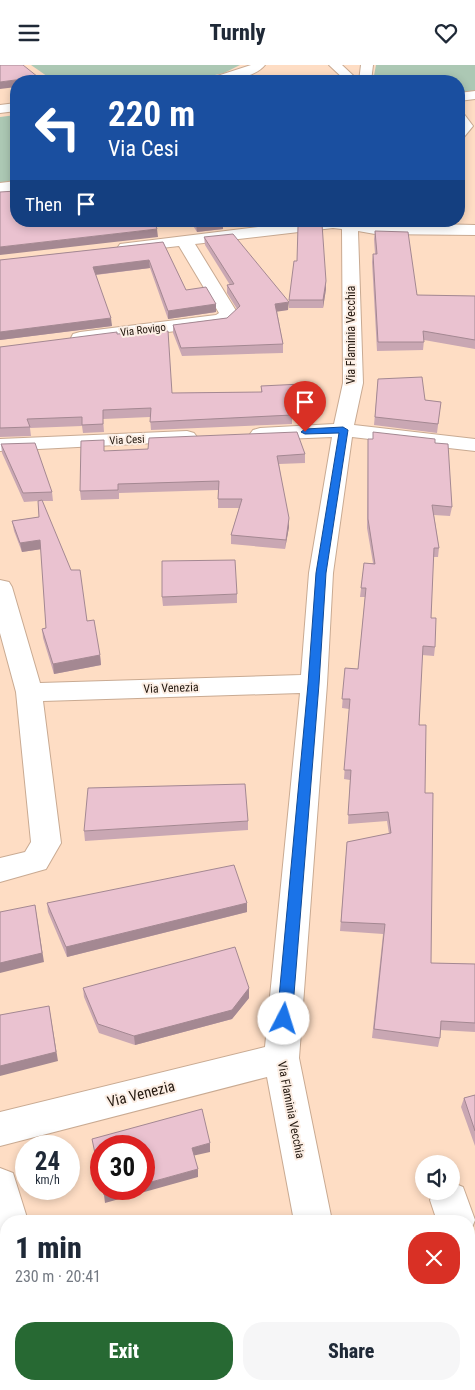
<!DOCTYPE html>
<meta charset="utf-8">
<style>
body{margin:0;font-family:"Roboto Condensed",sans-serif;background:#f6f6f7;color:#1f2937;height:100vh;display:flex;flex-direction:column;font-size:19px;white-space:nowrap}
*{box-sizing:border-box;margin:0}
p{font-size:16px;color:#747a83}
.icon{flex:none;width:28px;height:28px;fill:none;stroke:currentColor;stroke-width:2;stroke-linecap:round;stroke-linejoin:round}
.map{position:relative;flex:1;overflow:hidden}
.sheet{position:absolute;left:0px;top:1150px;width:475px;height:175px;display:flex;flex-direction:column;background:#fff;border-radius:20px 20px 0 0;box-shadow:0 2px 8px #0003}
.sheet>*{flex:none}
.hud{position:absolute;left:10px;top:10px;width:455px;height:152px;border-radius:20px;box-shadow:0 2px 8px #0003;background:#1a4fa0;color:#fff;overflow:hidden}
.buttons{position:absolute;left:415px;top:1090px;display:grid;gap:10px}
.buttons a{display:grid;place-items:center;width:45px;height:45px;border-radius:50%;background:#fff;box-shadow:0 2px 8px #0003;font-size:25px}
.speed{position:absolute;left:15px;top:1070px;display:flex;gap:10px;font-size:25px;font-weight:700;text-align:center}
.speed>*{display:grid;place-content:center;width:65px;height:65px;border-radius:50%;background:#fff;box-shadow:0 2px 8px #0003;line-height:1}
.speed small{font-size:12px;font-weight:400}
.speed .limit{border:8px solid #d22;background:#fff;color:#111}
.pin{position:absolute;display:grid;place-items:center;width:42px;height:42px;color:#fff;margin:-51px -21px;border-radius:50% 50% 50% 0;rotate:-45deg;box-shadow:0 0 5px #0007}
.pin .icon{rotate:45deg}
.me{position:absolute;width:55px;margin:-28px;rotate:5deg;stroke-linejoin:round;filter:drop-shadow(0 0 4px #0008)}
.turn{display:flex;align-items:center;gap:18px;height:105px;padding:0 15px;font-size:22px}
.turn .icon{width:65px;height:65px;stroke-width:2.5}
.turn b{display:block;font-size:35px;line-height:42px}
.then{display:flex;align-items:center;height:48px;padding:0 15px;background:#0003;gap:10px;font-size:19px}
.round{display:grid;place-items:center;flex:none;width:52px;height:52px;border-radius:20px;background:#f6f6f7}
.overview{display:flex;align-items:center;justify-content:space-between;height:85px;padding:0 15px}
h1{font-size:30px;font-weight:800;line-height:38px}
.primary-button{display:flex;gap:10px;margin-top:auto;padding:10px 15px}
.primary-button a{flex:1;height:58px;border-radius:20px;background:#276933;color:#fff;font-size:20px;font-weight:800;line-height:58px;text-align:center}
.primary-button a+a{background:#f6f6f7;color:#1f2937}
header{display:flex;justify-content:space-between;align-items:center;height:65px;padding:0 15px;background:#fff;font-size:22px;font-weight:800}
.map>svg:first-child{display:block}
.green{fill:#acc8b4}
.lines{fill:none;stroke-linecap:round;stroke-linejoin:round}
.minor-casing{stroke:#c9aa92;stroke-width:2}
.major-casing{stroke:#c9aa92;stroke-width:2}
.minor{fill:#fff;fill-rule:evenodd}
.major{fill:#fff;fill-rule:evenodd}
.wall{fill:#c9a7b3}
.shaded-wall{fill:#a48892}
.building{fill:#eac2d0;stroke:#a48892}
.route{fill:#1a73e8;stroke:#114b97}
.labels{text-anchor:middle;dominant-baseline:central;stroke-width:4;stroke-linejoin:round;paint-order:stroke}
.far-street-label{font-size:11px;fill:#22170e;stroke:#fceee4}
.street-label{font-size:12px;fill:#22170e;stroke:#fceee4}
.near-street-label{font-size:15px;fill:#22170e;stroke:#fceee4}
</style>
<header><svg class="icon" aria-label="menu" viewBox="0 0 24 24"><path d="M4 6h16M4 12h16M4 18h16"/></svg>Turnly<svg class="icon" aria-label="heart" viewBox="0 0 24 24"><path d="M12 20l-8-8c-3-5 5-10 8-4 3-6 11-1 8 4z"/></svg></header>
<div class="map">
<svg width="475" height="1325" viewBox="0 0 475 1325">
<rect width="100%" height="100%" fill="#feddc4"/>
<path class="green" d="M31 0H240L224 8 188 16H54Z
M376 0H475V28L459 30V16H373Z
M16 50V115L0 118V52Z"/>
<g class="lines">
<defs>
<path id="minor" d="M361 0H373L371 16H359Z
M475 26V34L459 36V28Z
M16 116V125L0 128V118Z
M307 156 475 160V170L375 169 358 166 363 318 354 360 475 374V386L352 372 333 508 327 619 299 993 332 1156H294L267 1012 0 1081V1047L265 982 300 628 43 636 61 778 46 804 0 817V793L25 787 31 777 16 627 0 568V515L9 517 12 522 40 618 301 610 309 508 332 372 260 375 253 373 250 369 253 365 260 363 334 359 343 318 342 164 333 163 195 179 238 249 227 259 80 279 73 277 71 273 73 269 80 267 216 250 219 248 179 181 126 187 120 185 118 182 120 179Z
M187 366 194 368 197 372 194 376 0 386V374Z
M0 1103 13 1108 28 1156H6V1174L0 1171Z
M451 1117 463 1122 475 1155 469 1170V1156H437L430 1135 434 1126H451Z
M469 1173 475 1176V1231L469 1228Z
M26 1319H68L70 1325H28Z
M139 1319H198L196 1325H137Z
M323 1319H365L366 1325H324Z"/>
<path id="major" d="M251 0H265C255 13 224 17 209 16L211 13Z
M329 0H342L359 16H346Z
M16 38V46L0 48V40Z
M459 48 464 49 473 61 464 72 459 73Z"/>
</defs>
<use href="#minor" class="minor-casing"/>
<use href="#major" class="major-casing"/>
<use href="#minor" class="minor"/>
<use href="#major" class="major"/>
</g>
<path class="wall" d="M190 156H230L223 157V164L197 167Z
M375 166 417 230 475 231V284L424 275 423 285 377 286 372 197 373 189H375L374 174Z
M204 172 288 245 277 246 283 279V288L182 291 173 268V260L227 253 237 244 227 228V220H230L205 180Z
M163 177 186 225 216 239V247L168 254 150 203 96 210 112 261 0 275V195Z
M326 216V224L323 243H289V235Z
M117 269 172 328 261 327V321L307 342 306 351H292V359L151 365 150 352 103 354 104 367 83 368 82 361 30 363 31 371 0 372V282Z
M378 314 425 335 441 337 437 368 374 360Z
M368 374 435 378 452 442 450 451 434 450 439 483 438 492H433L431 553 435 582 434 591 422 590 419 660 425 728 431 898 475 899V967L440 965V973L438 982 372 973 383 869 340 866 347 777 389 769 387 756 348 759 350 715 344 714 349 644 342 643 345 603 358 604 365 532H360L364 498H373L367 463Z
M1 379 52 427 53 436H42L100 590 101 600 54 609 43 573 42 564 46 563 41 484 22 487 14 466 12 456 39 452 38 436 24 437 2 388Z
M105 386 305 389V398L279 399 289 462 285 484 231 479V470L239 443H218V425L119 428V434L81 435 80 426Z
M237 529V538L163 541 162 532Z
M248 756V765L85 776 84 766Z
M47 838H247V847L67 892 48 847Z
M83 923H249V933L232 954 135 980 99 968 84 932Z
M475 1030V1081L461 1042 464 1033Z
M387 1319H469L475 1325H389Z"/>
<path class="shaded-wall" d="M38 12V16H16V22L0 24V17Z
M218 156H230L223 157V164L197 167 196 159Z
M157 164 158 172 0 190V182Z
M149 195 150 203 93 210V202Z
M326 216V224L323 243V235Z
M289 237 288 245 275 247V239Z
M216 239V247L168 254V246Z
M111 253 112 261 0 275V267Z
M289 453V462L285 484 286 475Z
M40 475 42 484 22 487 20 478Z
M100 590 101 600 54 609 53 599Z
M247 838V847L67 892 66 882Z
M35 840 44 897 0 908V898Z
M249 923V933L232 954 135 980 134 971Z
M49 941 58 996 0 1011V1001Z
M210 1078V1087L192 1091V1083Z
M198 1104V1112L105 1138 104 1130 125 1124H144V1119Z"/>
<path class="building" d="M0 0H23L38 12 0 17Z
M16 126V156H154L157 164 0 182V127Z
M194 156H223L196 159Z
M322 159 326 216 323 235H289L294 196H297L298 161Z
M375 166 408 167 417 230 475 231V275L423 266 424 277H378L373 189H377Z
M233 169 289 237 275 239 283 279 181 283 173 260 227 253 240 241 227 220 234 219 204 172Z
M163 177 186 225 206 222 216 239 168 246 149 195 93 202 111 253 0 267V195Z
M168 266 172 328 262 327 261 321 302 319 307 342 289 343 292 350 150 357 151 343 103 345V359L82 360V352L27 354 30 362 0 363V282L117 267V269Z
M422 312 425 335 441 337 438 359 375 352 378 314Z
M297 367 305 389 277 391 289 453 286 475 231 470 242 434H218L219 416 118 419V425L80 426 81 376 104 375V386L148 384 149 373Z
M373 367 435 374V378L448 379 452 442 432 440 439 483H434L431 553H436L435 582 423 581 419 660H426L425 728H433L431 898 475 899V958L441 956 440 973 374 964 385 859 341 857 347 777 391 768 388 747 348 750 351 705H344L350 634H342L345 603 358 604 366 523H361L364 498 375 499 368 454V374H373Z
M35 378 52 427 23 428 1 379Z
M42 435 71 505H80L87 556 94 555 100 590 53 599 42 564 46 563 40 475 20 478 12 456 39 452 38 436Z
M235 495 237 529 162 532V496Z
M245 719 248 756 84 766 88 723Z
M234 800 247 838 66 882 47 838Z
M35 840 42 888 0 898V847Z
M235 882 249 923 232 945 134 971 98 959 83 923Z
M49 941 56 987 0 1001V950Z
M475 1030V1066L464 1033Z
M202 1044 210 1078 192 1083 198 1104 144 1119V1081H101V1117L92 1074Z
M103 1124H125L104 1130Z
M469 1296 475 1315V1325H393L391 1319H469Z"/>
<path class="route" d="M343 362 348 365 326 508 319 619 292 954 289 958 284 960 280 958 277 954 308 619 316 508 339 368 305 369 301 367 305 364Z"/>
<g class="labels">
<g class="far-street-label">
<text transform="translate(143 265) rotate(-7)">Via Rovigo</text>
<text transform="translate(127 375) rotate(-3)">Via Cesi</text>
</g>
<g class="street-label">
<text transform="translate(351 270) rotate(-90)">Via Flaminia Vecchia</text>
<text transform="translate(171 623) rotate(-2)">Via Venezia</text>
<text transform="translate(291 1045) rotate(79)">Via Flaminia Vecchia</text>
</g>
<g class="near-street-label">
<text transform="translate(141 1029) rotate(-14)">Via Venezia</text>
</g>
</g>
</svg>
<div class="buttons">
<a><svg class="icon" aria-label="sound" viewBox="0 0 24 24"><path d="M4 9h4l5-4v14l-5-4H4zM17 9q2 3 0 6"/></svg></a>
</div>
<div class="speed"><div>24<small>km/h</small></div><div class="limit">30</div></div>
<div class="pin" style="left:305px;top:367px;background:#d93025"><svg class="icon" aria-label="arrive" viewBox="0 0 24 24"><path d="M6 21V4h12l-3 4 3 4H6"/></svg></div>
<svg class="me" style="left:284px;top:954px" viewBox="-20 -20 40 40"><circle r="19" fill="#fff"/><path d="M0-13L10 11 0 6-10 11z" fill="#1a73e8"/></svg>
<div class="hud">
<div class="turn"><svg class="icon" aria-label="left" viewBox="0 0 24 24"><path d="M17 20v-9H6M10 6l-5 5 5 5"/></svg><div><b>220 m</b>Via Cesi</div></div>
<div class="then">Then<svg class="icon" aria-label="arrive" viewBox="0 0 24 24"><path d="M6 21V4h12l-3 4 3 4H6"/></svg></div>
</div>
<section class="sheet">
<div class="overview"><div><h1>1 min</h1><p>230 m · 20:41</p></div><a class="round" style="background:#d93025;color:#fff"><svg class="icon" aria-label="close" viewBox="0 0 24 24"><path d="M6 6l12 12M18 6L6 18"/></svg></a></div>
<div class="primary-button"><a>Exit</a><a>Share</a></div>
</section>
</div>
